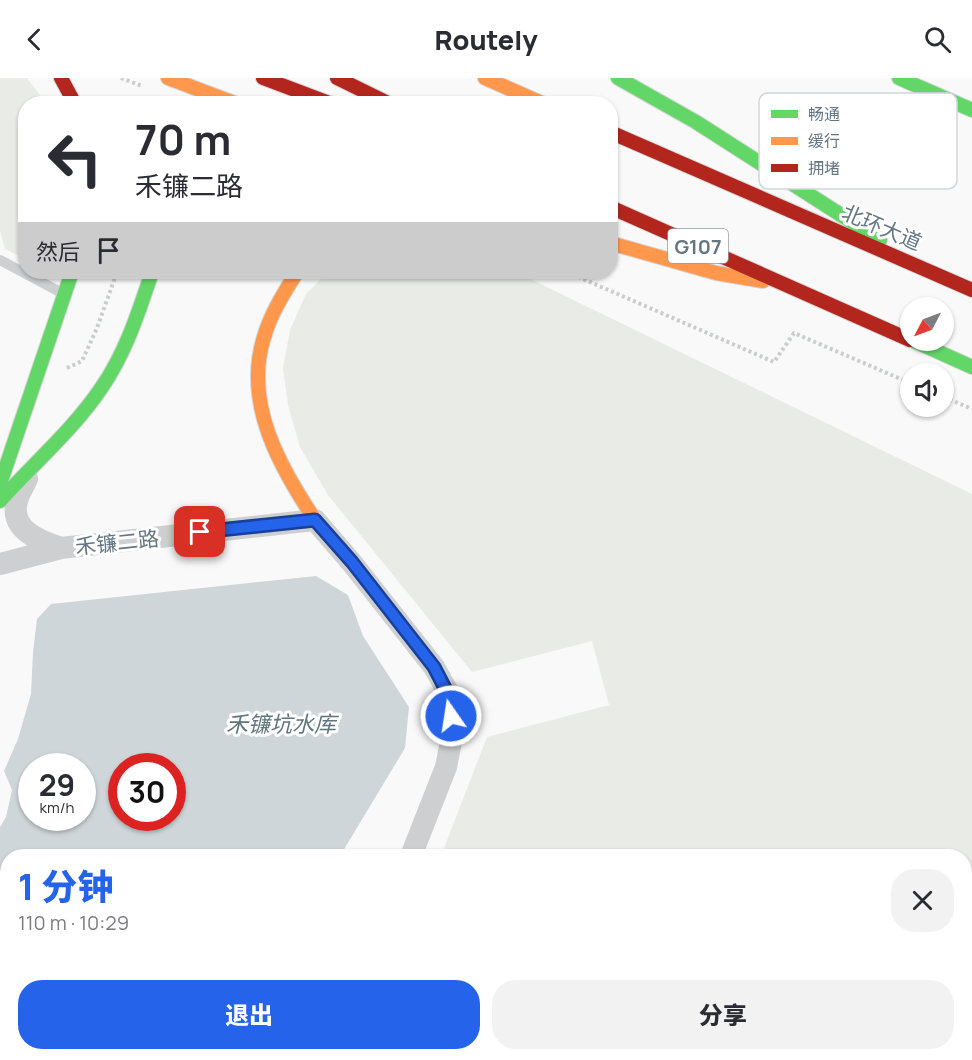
<!DOCTYPE html>
<html lang="zh">
<meta charset="utf-8">
<style>
body{margin:0;font-family:Manrope,"Noto Sans SC",sans-serif;background:#f2f2f3;color:#2b2b33;height:100vh;display:flex;flex-direction:column;font-size:22px;white-space:nowrap}
*{box-sizing:border-box;margin:0}
p{font-size:20px;color:#7c7c81}
.icon{flex:none;width:33px;height:33px;fill:none;stroke:currentColor;stroke-width:2;stroke-linecap:round;stroke-linejoin:round}
.map{position:relative;flex:1;overflow:hidden}
.details{position:absolute;left:0px;top:771px;width:972px;height:212px;display:flex;flex-direction:column;background:#fff;border-radius:24px 24px 0 0;box-shadow:0 2px 4px #0004}
.details>*{flex:none}
.hud{position:absolute;left:18px;top:18px;width:600px;height:183px;border-radius:24px;box-shadow:0 2px 4px #0004;background:#fff;color:#2b2b33;overflow:hidden}
.needle{width:39px;rotate:229deg}
.buttons{position:absolute;left:900px;top:219px;display:grid;gap:12px}
.buttons a{display:grid;place-items:center;width:54px;height:54px;border-radius:50%;background:#fff;box-shadow:0 2px 4px #0004;font-size:30px}
.speed{position:absolute;left:18px;top:675px;display:flex;gap:12px;font-size:30px;font-weight:700;text-align:center}
.speed>*{display:grid;place-content:center;width:78px;height:78px;border-radius:50%;background:#fff;box-shadow:0 2px 4px #0004;line-height:1}
.speed small{font-size:15px;font-weight:400}
.speed .limit{border:9px solid #d22;background:#fff;color:#111}
.pin{position:absolute;display:grid;place-items:center;width:51px;height:51px;color:#fff;margin:-26px;border-radius:12px;box-shadow:0 3px 9px #0006}
.me{position:absolute;width:66px;margin:-33px;rotate:347deg;stroke-linejoin:round;filter:drop-shadow(0 0 4px #0008)}
.turn{display:flex;align-items:center;gap:21px;height:126px;padding:0 18px;font-size:27px}
.turn .icon{width:78px;height:78px;stroke-width:2.5}
.turn b{display:block;font-size:42px;line-height:51px}
.then{display:flex;align-items:center;height:57px;padding:0 18px;background:#0003;gap:12px;font-size:22px}
.round{display:grid;place-items:center;flex:none;width:63px;height:63px;border-radius:24px;background:#f2f2f3}
.summary{display:flex;align-items:center;justify-content:space-between;height:102px;padding:0 18px}
h1{font-size:36px;font-weight:800;line-height:45px;color:#2563eb}
.primary-button{display:flex;gap:12px;margin-top:auto;padding:12px 18px}
.primary-button a{flex:1;height:69px;border-radius:24px;background:#2563eb;color:#fff;font-size:24px;font-weight:800;line-height:69px;text-align:center}
.primary-button a+a{background:#f2f2f3;color:#2b2b33}
header{display:flex;justify-content:space-between;align-items:center;height:78px;padding:0 18px;background:#fff;font-size:27px;font-weight:800}
.map>svg:first-child{display:block}
.green{fill:#e8ebe6}
.water{fill:#ced6d9;fill-rule:evenodd}
.lines{fill:none;stroke-linecap:round;stroke-linejoin:round}
.fast-casing{stroke:#d5d6d7;stroke-width:16}
.slow-casing{stroke:#d5d6d7;stroke-width:16}
.jam-casing{stroke:#d5d6d7;stroke-width:16}
.path{stroke:#cbcccd;stroke-width:4;stroke-dasharray:3 3;stroke-linecap:butt}
.lane{stroke:#cecfd0;stroke-width:10}
.street{stroke:#cecfd0;stroke-width:22}
.fast{stroke:#63d668;stroke-width:14}
.slow{stroke:#ff974d;stroke-width:14}
.jam{stroke:#b3261e;stroke-width:14}
.route-casing{stroke:#184099;stroke-width:15}
.route{stroke:#2563eb;stroke-width:10}
.labels{text-anchor:middle;dominant-baseline:central;stroke-width:6;stroke-linejoin:round;paint-order:stroke}
.shield{fill:#fff;stroke:#939fa8;stroke-width:1.5}
.shield-label{font-size:20px;font-weight:bold;fill:#657683}
.street-label{font-size:21px;fill:#657683;stroke:#fff}
.water-label{font-size:22px;font-style:italic;fill:#60757c;stroke:#fff}
.key{fill:#fff;stroke:#d1d6da;stroke-width:1.5}
.key-label{font-size:16px;fill:#657683}
</style>
<header><svg class="icon" aria-label="back" viewBox="0 0 24 24"><path d="M15 5l-7 7 7 7"/></svg>Routely<svg class="icon" aria-label="search" viewBox="0 0 24 24"><circle cx="10" cy="10" r="6"/><path d="M15 15l6 6"/></svg></header>
<div class="map">
<svg width="972" height="982" viewBox="0 0 972 982">
<rect width="100%" height="100%" fill="#f9f9f9"/>
<path class="green" d="M0 0H27L46 25 26 26 25 181 5 171 0 152Z
M328 194H516L972 416V982H457L453 975H964V778H441L487 659 609 627 592 563 472 594 328 417 300 369 288 327 283 290 290 252 306 216Z"/>
<path class="water" d="M316 498 348 517 363 558 409 629 405 670 340 778H8V975H249L252 982H0V749L6 739 12 712 4 693 18 661 31 616 33 574 37 541 51 526ZM32 688H82V740H32ZM122 688H172V740H122Z"/>
<g class="lines">
<defs>
<path id="fast" d="M618 0 696 44 880 162
M899 0 972 32
M912 262 972 289
M0 406 72 194
M0 423C34 385 74 351 102 309 126 274 139 233 152 194"/>
<path id="slow" d="M168 0 237 26
M485 0 544 26
M610 165 716 195 763 203
M297 194C284 215 271 235 264 259 243 326 280 388 315 442"/>
<path id="jam" d="M61 0 75 26
M263 0 332 26
M337 0 390 26
M610 54 972 212
M610 129 910 262"/>
</defs>
<use href="#fast" class="fast-casing"/>
<use href="#slow" class="slow-casing"/>
<use href="#jam" class="jam-casing"/>
<path class="path" d="M121 0 142 8
M567 194 774 284 794 255 910 305
M67 290 82 283 97 250 117 194
M944 319 972 331"/>
<path class="lane" d="M0 182 60 214"/>
<path class="street" d="M27 401C24 408 19 415 17 423 9 452 40 463 61 470
M0 486 61 470 315 442 352 485 434 589 449 616 451 664 446 689 411 778
M328 982 332 975"/>
<use href="#fast" class="fast"/>
<use href="#slow" class="slow"/>
<use href="#jam" class="jam"/>
</g>
<g class="lines">
<defs>
<path id="route" d="M200 454 315 442 352 484 434 589 448 616 451 638"/>
</defs>
<use href="#route" class="route-casing"/>
<use href="#route" class="route"/>
</g>
<g class="labels">
<rect class="shield" x="668" y="151" width="60" height="34" rx="4.5"/>
<g class="shield-label">
<text x="698" y="168">G107</text>
</g>
<g class="street-label">
<text transform="translate(882 149) rotate(23)">北环大道</text>
<text transform="translate(117 464) rotate(-6)">禾镰二路</text>
</g>
<g class="water-label">
<text x="281" y="646">禾镰坑水库</text>
</g>
</g>
<rect x="759" y="15" width="198" height="96" rx="9" class="key"/>
<rect x="771" y="32" width="27" height="8" fill="#63d668"/>
<rect x="771" y="59" width="27" height="8" fill="#ff974d"/>
<rect x="771" y="86" width="27" height="8" fill="#b3261e"/>
<g class="key-label">
<text x="808" y="42">畅通</text>
<text x="808" y="69">缓行</text>
<text x="808" y="96">拥堵</text>
</g>
</svg>
<div class="buttons">
<a><svg class="needle" viewBox="-14 -14 28 28"><path d="M0-13l5 13h-10z" fill="#e53935"/><path d="M0 13l5-13h-10z" fill="#7c7c81"/></svg></a>
<a><svg class="icon" aria-label="sound" viewBox="0 0 24 24"><path d="M4 9h4l5-4v14l-5-4H4zM17 9q2 3 0 6"/></svg></a>
</div>
<div class="speed"><div>29<small>km/h</small></div><div class="limit">30</div></div>
<div class="pin" style="left:200px;top:454px;background:#d93025"><svg class="icon" aria-label="arrive" viewBox="0 0 24 24"><path d="M6 21V4h12l-3 4 3 4H6"/></svg></div>
<svg class="me" style="left:451px;top:638px" viewBox="-20 -20 40 40"><circle r="17" fill="#2563eb" stroke="#fff" stroke-width="3"/><path d="M0-11L8 9 0 5-8 9z" fill="#fff"/></svg>
<div class="hud">
<div class="turn"><svg class="icon" aria-label="left" viewBox="0 0 24 24"><path d="M17 20v-9H6M10 6l-5 5 5 5"/></svg><div><b>70 m</b>禾镰二路</div></div>
<div class="then">然后<svg class="icon" aria-label="arrive" viewBox="0 0 24 24"><path d="M6 21V4h12l-3 4 3 4H6"/></svg></div>
</div>
<section class="details">
<div class="summary"><div><h1>1 分钟</h1><p>110 m · 10:29</p></div><a class="round"><svg class="icon" aria-label="close" viewBox="0 0 24 24"><path d="M6 6l12 12M18 6L6 18"/></svg></a></div>
<div class="primary-button"><a>退出</a><a>分享</a></div>
</section>
</div>
